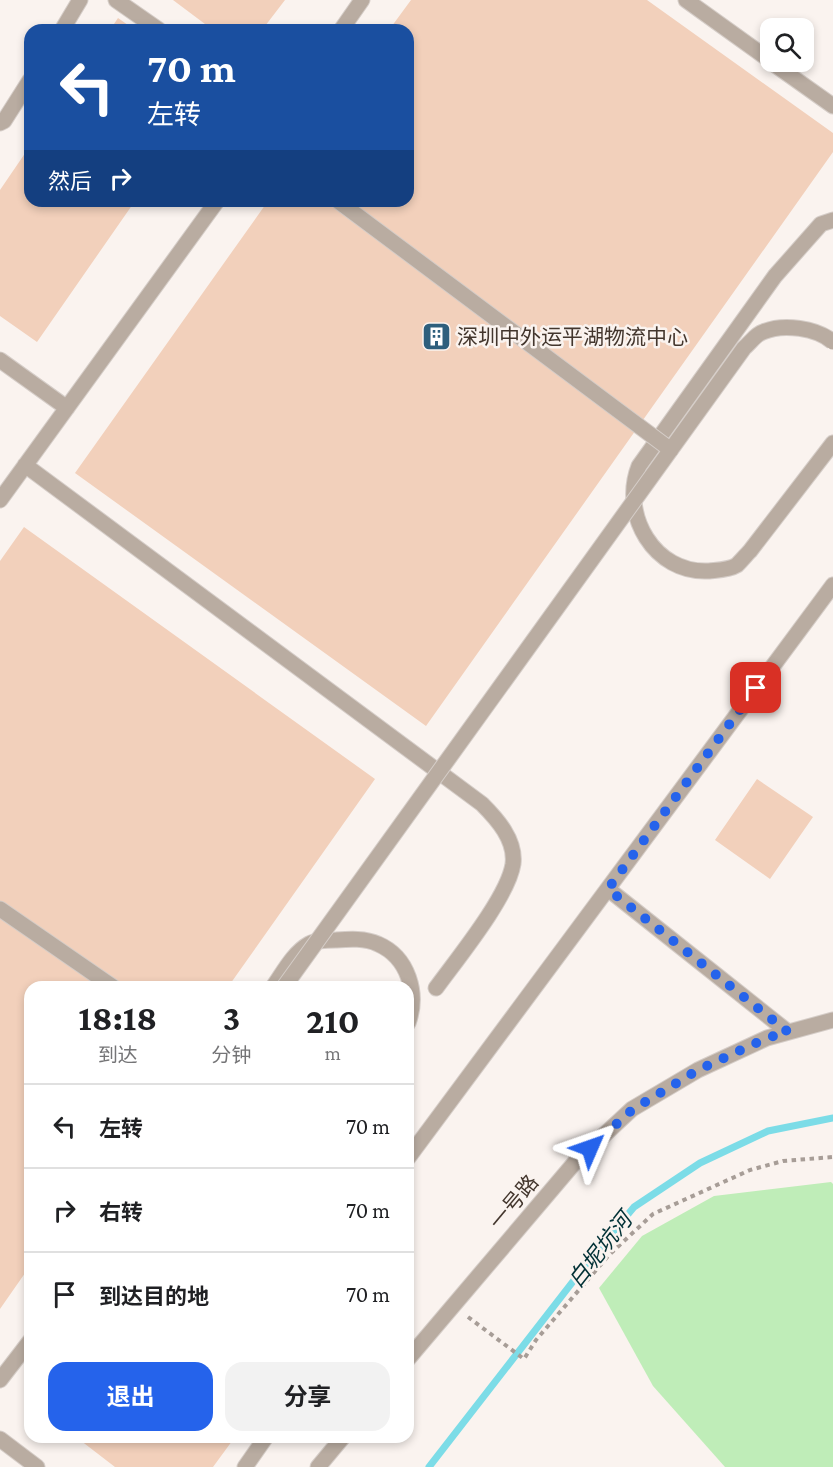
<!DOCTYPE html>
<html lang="zh">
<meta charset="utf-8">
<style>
body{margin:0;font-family:"Crimson Pro","Noto Sans SC",serif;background:#f2f2f2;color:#202124;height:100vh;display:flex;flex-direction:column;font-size:22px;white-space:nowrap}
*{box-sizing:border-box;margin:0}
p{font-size:20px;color:#757577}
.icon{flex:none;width:33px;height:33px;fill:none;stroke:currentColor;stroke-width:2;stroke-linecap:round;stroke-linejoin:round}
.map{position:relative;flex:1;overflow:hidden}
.panel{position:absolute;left:24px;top:981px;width:390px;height:462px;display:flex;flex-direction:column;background:#fff;border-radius:18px;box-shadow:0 3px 9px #0003}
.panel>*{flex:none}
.top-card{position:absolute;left:24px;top:24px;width:390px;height:183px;border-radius:18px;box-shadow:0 3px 9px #0003;background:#1a4fa0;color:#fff;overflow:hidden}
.fabs{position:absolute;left:760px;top:18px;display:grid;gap:12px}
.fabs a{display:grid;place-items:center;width:54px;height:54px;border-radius:12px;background:#fff;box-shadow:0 3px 9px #0003;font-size:30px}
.pin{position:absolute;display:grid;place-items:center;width:51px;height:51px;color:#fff;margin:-26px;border-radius:12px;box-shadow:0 3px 9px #0006}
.me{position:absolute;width:66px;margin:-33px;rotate:47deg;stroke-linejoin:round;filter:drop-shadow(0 0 4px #0008)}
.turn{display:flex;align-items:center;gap:21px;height:126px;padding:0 24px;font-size:27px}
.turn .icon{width:78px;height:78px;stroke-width:2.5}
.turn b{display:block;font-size:42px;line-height:51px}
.then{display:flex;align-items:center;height:57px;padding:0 24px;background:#0003;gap:12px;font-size:22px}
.eta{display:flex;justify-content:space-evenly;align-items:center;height:102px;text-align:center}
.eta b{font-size:36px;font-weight:700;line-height:42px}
.primary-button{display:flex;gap:12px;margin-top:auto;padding:12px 24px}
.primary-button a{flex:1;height:69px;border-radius:18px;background:#2563eb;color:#fff;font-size:24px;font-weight:700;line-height:69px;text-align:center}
.primary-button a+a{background:#f2f2f2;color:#202124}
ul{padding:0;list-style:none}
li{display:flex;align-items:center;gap:18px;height:84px;padding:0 24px;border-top:2px solid #e0e0e0}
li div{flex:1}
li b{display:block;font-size:22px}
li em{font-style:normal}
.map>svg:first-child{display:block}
.green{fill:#bfedb8}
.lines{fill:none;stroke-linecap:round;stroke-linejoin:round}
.stream{stroke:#7cdce7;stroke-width:7}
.building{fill:#f2d0bb}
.minor-casing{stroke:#d5cdc8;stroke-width:17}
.path{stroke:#a79d97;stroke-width:4;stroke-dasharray:4.5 4.5;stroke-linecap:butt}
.minor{stroke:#b9aca1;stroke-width:15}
.minor-bridge-casing{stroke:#d5cdc8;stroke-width:17;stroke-linecap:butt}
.minor-bridge{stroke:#b9aca1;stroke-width:15}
.route{stroke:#2563eb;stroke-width:10;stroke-dasharray:0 18}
.labels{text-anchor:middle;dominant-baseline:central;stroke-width:5;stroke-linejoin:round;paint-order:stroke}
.poi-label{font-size:21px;fill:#43362d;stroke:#faf3ef;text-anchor:start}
.street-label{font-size:21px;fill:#43362d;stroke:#faf3ef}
.water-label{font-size:22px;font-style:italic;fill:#003035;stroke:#faf3ef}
</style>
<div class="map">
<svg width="833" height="1467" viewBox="0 0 833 1467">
<rect width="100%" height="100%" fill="#faf3ef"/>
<path class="green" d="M831 1182 833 1184V1467H725L653 1386 599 1288 642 1236 714 1196Z"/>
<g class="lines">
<path class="stream" d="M429 1467 585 1266 634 1207 700 1163 768 1131 833 1118"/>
</g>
<path class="building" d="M173 0H285L262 30H213Z
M411 0H647L833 133V152L426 726 75 473 268 201H408V30H389Z
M118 18 135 30H110Z
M30 146V201H135L37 342 0 316V190Z
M24 527 375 779 228 987H30V1266L0 1309V561Z
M757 779 813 817 770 879 715 840Z
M76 1437H235L213 1467H115Z"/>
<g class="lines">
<defs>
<path id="minor" d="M116 0 159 30
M686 0 771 61
M62 30 80 0
M341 30 362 0
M771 62 833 106
M0 123 4 121 30 80
M833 220 821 224 775 276 639 466C620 514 654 574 709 571 718 570 729 570 737 565 741 561 746 555 750 551L833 443
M0 360 67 408
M25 465 482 804C497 819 516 840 513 864 508 897 457 959 436 988
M0 500 217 201
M608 889 788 1032
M0 909 113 987
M273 987C283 973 293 953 309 944 316 940 327 940 336 940 350 939 365 938 378 944 408 957 419 993 408 1023
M408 1158 833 585
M408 1359 576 1161 632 1109 698 1070 767 1038 833 1020
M0 1380 30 1341
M0 1439 37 1467
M245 1467 266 1437
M318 1467 343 1437"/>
</defs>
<use href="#minor" class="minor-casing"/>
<path class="path" d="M468 1317 524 1359 536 1340 609 1255 653 1214 750 1170 783 1161 833 1157"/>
<use href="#minor" class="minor"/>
<defs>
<path id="minor-bridge" d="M338 201 671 450
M284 987 744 348C750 343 756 334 763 332 783 323 817 328 833 342"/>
</defs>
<use href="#minor-bridge" class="minor-bridge-casing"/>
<use href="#minor-bridge" class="minor-bridge"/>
</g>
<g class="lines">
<path class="route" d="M590 1148 632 1110 698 1070 767 1038 788 1032 608 889 756 688"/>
</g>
<defs>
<symbol id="building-square" viewBox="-11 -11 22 22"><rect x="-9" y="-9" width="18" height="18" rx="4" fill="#2e5f7d" stroke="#faf3ef"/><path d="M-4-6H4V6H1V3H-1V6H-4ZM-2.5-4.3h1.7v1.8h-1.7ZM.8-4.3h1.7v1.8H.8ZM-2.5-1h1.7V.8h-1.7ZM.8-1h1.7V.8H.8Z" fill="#fff"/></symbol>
</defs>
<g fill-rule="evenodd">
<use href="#building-square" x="420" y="320" width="33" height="33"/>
</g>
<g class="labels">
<g class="poi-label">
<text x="457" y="337">深圳中外运平湖物流中心</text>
</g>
<g class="street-label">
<text transform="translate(514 1202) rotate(-50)">一号路</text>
</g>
<g class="water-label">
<text transform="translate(600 1250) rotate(-52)">白坭坑河</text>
</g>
</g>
</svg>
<div class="fabs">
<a><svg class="icon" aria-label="search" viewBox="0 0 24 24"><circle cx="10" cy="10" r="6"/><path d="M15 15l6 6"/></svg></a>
</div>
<div class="pin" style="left:756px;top:688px;background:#d93025"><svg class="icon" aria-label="arrive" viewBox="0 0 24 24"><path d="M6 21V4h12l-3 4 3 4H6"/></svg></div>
<svg class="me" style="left:590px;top:1148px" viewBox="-20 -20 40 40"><path d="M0-17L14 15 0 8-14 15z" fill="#2563eb" stroke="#fff" stroke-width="4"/></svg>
<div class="top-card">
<div class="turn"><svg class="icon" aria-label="left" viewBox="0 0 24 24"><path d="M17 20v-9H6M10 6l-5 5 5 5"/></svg><div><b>70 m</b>左转</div></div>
<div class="then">然后<svg class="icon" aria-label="right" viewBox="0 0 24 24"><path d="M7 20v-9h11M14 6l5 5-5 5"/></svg></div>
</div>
<section class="panel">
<div class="eta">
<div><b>18:18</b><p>到达</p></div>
<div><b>3</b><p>分钟</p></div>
<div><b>210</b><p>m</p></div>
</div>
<ul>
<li><svg class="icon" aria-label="left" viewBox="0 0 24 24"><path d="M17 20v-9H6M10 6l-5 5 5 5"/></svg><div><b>左转</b></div><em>70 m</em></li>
<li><svg class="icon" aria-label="right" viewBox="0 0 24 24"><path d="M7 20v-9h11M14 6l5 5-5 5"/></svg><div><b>右转</b></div><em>70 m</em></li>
<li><svg class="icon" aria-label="arrive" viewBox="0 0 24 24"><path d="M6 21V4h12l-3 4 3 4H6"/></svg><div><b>到达目的地</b></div><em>70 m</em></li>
</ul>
<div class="primary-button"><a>退出</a><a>分享</a></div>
</section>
</div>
